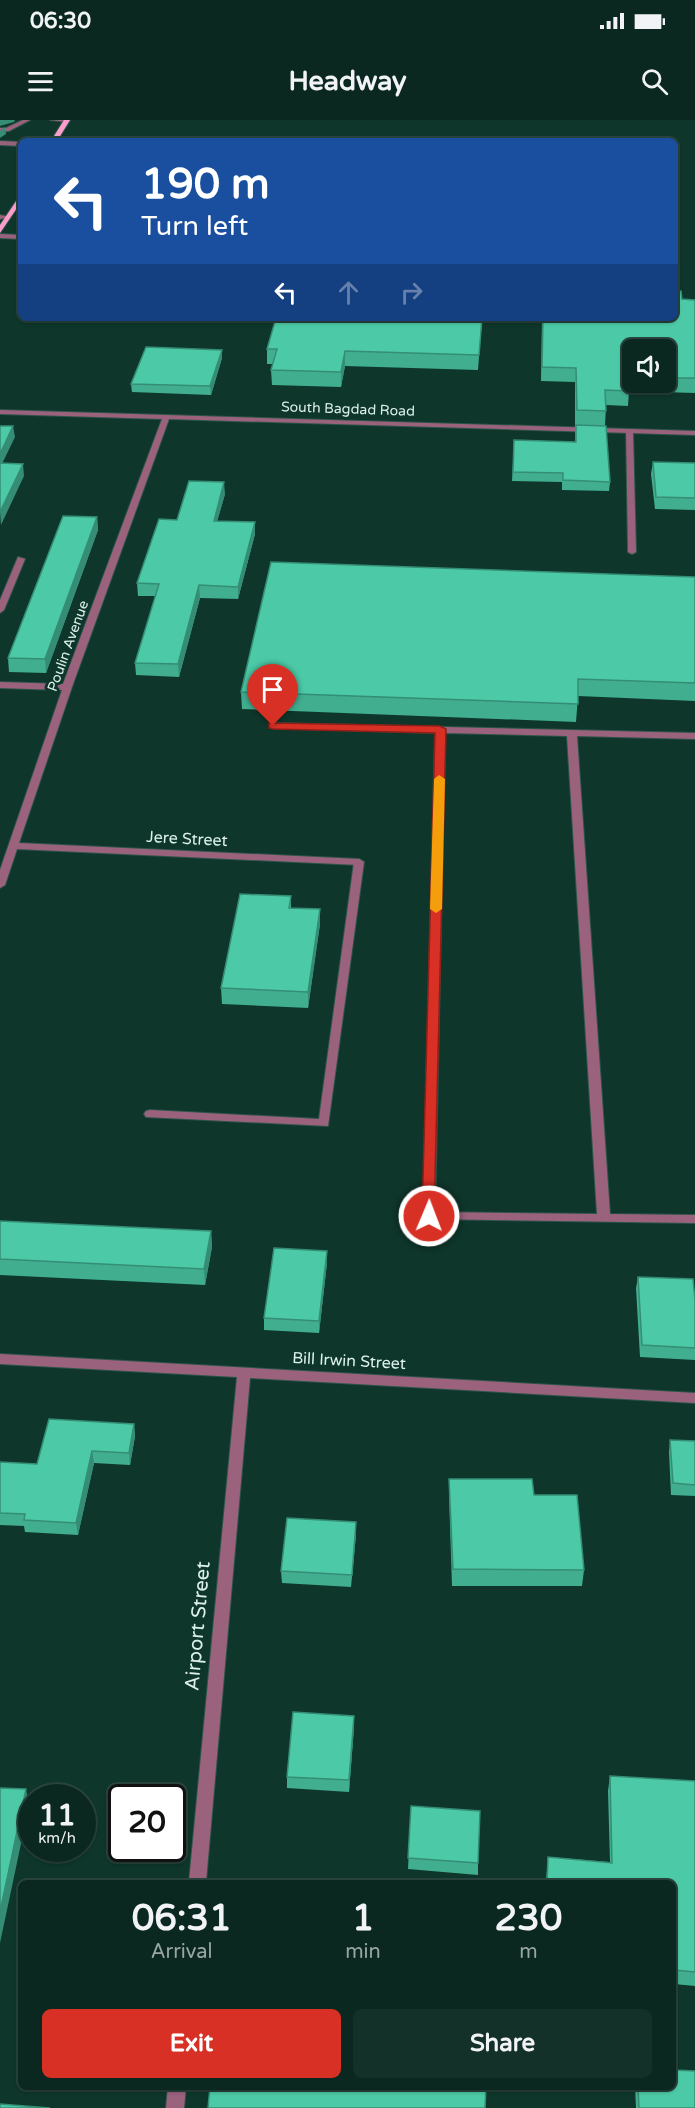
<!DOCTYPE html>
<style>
body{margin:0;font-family:"Varela Round",sans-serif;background:#133029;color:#f1f3f6;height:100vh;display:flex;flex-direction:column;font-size:22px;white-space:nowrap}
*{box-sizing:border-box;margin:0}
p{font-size:20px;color:#99a6a5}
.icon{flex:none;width:33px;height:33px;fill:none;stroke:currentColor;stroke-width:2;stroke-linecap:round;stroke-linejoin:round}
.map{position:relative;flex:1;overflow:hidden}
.panel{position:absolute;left:18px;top:1760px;width:658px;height:210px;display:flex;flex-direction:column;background:#0a2820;border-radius:9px;box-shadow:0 2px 4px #0004,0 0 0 2px #2a443e}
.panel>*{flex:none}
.top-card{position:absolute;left:18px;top:18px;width:660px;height:183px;border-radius:9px;box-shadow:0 2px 4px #0004,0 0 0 2px #2a443e;background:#1a4fa0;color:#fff;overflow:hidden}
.fabs{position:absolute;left:622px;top:219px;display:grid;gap:12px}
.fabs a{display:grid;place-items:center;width:54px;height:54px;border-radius:9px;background:#0a2820;box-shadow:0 2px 4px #0004,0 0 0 2px #2a443e;font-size:30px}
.speed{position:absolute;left:18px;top:1664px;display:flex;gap:12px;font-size:30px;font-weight:700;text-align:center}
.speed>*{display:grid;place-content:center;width:78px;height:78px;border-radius:50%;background:#0a2820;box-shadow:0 2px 4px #0004,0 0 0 2px #2a443e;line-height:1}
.speed small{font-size:15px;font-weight:400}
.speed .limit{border:3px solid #111;border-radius:9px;background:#fff;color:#111}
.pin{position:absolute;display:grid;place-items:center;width:51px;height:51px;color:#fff;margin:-62px -26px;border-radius:50% 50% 50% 0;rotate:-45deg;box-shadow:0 0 6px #0007}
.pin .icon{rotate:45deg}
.me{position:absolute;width:66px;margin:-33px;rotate:1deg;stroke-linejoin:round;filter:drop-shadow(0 0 4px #0008)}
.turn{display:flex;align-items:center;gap:21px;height:126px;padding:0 24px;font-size:27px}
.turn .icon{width:78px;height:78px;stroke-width:2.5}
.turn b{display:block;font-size:42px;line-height:51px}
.lanes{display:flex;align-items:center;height:57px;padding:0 24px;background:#0003;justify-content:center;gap:30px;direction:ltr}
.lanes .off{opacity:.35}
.eta{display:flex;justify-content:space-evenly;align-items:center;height:102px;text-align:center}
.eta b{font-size:36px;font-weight:800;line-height:42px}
.primary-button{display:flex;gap:12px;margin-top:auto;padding:12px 24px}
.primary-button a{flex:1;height:69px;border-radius:9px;background:#d93025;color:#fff;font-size:24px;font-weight:800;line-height:69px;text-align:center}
.primary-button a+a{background:#133029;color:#f1f3f6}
.status{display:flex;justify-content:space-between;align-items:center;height:42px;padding:0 30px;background:#0a2820;direction:ltr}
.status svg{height:16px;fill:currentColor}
header{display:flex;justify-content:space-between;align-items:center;height:78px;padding:0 24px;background:#0a2820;font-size:27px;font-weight:800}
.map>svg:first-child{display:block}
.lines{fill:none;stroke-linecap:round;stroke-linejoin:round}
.lane-casing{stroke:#2f5449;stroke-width:2}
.street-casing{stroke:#2f5449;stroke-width:2}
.primary-casing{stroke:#2f5449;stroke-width:2}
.lane{fill:#9b627e;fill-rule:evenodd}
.street{fill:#9b627e;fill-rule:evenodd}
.primary{fill:#fb9dcb;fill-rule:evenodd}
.wall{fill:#41ae90;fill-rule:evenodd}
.shaded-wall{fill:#358d75}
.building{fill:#4ccaa7;stroke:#358d75;stroke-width:1.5}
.route{fill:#d93025;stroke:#8d1f18;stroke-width:1.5}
.slow{fill:#f59e0b}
.labels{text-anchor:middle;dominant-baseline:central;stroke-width:6;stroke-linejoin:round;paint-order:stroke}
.far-street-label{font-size:14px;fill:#dcf1e9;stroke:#0e362b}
.street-label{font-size:16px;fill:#dcf1e9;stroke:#0e362b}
.near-street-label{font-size:20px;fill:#dcf1e9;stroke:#0e362b}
</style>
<div class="status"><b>06:30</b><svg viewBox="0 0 49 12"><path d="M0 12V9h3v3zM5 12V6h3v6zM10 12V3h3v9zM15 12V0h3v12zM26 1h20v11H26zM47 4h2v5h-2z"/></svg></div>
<header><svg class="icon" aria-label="menu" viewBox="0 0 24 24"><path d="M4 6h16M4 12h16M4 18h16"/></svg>Headway<svg class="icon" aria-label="search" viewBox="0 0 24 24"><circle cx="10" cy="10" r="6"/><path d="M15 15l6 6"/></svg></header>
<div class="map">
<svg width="695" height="1988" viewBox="0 0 695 1988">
<rect width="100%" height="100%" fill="#0e362b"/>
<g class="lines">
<defs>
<path id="lane" d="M23 0H30L9 11 0 12V8H6Z
M50 0H70L67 2Z
M0 114 21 115V119L0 118Z
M626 309 633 311 636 432 632 434 628 432Z
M18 437 25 439 4 490 0 493V480Z
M273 603 695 613V619L577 616 610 1094 695 1095V1103L425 1099 423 1096 435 613 270 608V604ZM445 613 567 616 597 1094 435 1092Z
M359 739 364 742 328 1006 146 997 144 994 146 991 150 990 319 999 354 742Z"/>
<path id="street" d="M0 21 21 22V26L0 25Z
M0 95 11 97 0 99Z
M0 290 695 311V315L169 299 72 567 19 723 359 739 364 742 359 745 17 729 5 765 0 768V750L62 570 0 568V562L63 564 162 299 0 294Z
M0 1234 695 1273V1283L250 1258 206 1762H189L237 1257 0 1244Z
M168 1966H186L184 1988H166Z"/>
<path id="primary" d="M64 0H70L57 21H51Z
M21 74V82L0 113V105Z"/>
</defs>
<use href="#lane" class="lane-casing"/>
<use href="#street" class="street-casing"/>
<use href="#primary" class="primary-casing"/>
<use href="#lane" class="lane"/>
<use href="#street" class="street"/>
<use href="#primary" class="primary"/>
</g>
<path class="wall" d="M682 179 695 180V273L629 271 628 286 606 285 605 306 610 362 609 371 562 370V362L512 361 514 320 575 322V262L541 261 542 198H675ZM633 230H666V262H633Z
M482 198 478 250 345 246 341 267 272 265 271 250 273 244H267V229Z
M222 238 211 275 132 272 131 264Z
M653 342 695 343V390L655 389 651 354Z
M225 374 217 401 255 414 238 479 200 478 179 557 136 555 135 543 156 476H138L137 463 177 400Z
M97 397 98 410 46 553 9 552 8 538Z
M695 457V581L578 576 576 602 242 589 241 572Z
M291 776V788L320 789V804L308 888 222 884 221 868Z
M0 1101 211 1111 212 1127 205 1165 0 1155Z
M327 1131V1143L319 1213 264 1210V1198Z
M638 1157 695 1180V1240L640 1237 636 1168Z
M134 1304 135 1316 130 1345 94 1343 78 1415 25 1412 24 1406 0 1405V1342L37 1344Z
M670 1320 695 1321V1376L671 1375 669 1332Z
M449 1359 534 1375 584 1450 582 1466H452L449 1375Z
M356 1402V1414L351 1467 282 1463 281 1451Z
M354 1607 349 1672 287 1668V1657Z
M610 1656 695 1661V1866L674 1864V1762H546L548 1737 610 1742 608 1671Z
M411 1686 478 1743V1755L408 1749Z
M635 1966H674L695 1988H636Z"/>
<path class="shaded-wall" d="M0 0H15L14 2 0 6Z
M5 7 6 14 0 18V11Z
M222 230V238L211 275 210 266Z
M345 231V246L341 267V252Z
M13 306 15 317 0 348V334Z
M23 344 24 356 1 405 0 392Z
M224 362 225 374 214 413V401Z
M97 397 98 410 46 553 45 539Z
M255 402V414L238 479V467Z
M199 465 200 478 179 557 178 544Z
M320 789V804L308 888V872Z
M211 1111 212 1127 205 1165 204 1149Z
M327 1131V1143L319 1213V1201Z
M134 1304 135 1316 130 1345 129 1333Z
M92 1331 94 1343 78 1415 76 1403Z
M356 1402V1414L351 1467 352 1455Z
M354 1596V1607L349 1672V1660Z
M26 1669 29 1686 0 1823V1792Z"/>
<path class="building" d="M675 171H681L682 179 695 180V258H666V230H633V257L628 256 629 271 605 270 606 291 577 290 576 248 542 247 543 198H675Z
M276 198H482L479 235 345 231 341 252 271 250 277 229H267Z
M146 227 222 230 210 266 131 264Z
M576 305 606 306 610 362 563 360V353L513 352 514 320 576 322Z
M0 306H13L0 334Z
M653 342 695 343V378L656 377Z
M0 343 23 344 0 392Z
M189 361 224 362 214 401 255 402 238 467 199 465 178 544 135 543 159 464 137 463 159 399 177 400Z
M63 396 97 397 45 539 8 538Z
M271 442 695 457V563L578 559V584L241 572Z
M240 774 291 776 289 788 320 789 308 872 221 868Z
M0 1101 211 1111 204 1149 0 1139Z
M274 1128 327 1131 319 1201 264 1198Z
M638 1157 693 1159 695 1180V1228L642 1225Z
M49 1299 134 1304 129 1333 92 1331 76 1403 24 1400 25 1394 0 1393V1342L37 1344Z
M670 1320 695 1321V1365L673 1363Z
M449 1359H532L534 1375H577L584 1450 453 1449Z
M287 1398 356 1402 352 1455 281 1451Z
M293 1592 354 1596 349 1660 287 1657Z
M610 1656 695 1661V1852L674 1850V1762H547L548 1737 612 1743Z
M0 1668 26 1669 0 1792Z
M411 1686 480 1691 478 1743 408 1738Z
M674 1950 695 1951V1988H639L638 1966H674Z
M210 1966H486L485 1988H208Z
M0 1984 50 1988H0Z"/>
<path class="route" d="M269 603 440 606 446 609 434 1099 429 1101 422 1096 435 613 273 609 269 608Z"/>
<path class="slow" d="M439 655 445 659 442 789 436 793 430 789 434 659Z"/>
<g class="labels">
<g class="far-street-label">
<text transform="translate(348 289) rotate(2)">South Bagdad Road</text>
<text transform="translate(68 526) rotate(-70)">Poulin Avenue</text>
</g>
<g class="street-label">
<text transform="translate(187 719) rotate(3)">Jere Street</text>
<text transform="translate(349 1241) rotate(3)">Bill Irwin Street</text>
</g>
<g class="near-street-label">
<text transform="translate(198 1506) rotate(-85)">Airport Street</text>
</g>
</g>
</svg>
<div class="fabs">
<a><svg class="icon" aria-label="sound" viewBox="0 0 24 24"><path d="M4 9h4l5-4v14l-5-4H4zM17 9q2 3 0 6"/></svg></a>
</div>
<div class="speed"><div>11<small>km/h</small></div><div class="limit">20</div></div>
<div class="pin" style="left:273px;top:606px;background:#d93025"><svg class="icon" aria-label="arrive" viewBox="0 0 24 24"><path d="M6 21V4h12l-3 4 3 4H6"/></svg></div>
<svg class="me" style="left:429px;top:1096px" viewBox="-20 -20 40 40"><circle r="17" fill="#d93025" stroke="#fff" stroke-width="3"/><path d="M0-11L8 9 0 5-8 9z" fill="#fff"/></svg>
<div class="top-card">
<div class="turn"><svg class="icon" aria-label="left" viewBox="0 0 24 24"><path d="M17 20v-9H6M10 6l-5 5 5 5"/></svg><div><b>190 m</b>Turn left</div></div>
<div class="lanes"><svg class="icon" aria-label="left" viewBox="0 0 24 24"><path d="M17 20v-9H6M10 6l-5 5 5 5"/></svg><svg class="icon off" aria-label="ahead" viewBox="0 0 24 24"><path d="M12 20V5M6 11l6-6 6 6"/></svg><svg class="icon off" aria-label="right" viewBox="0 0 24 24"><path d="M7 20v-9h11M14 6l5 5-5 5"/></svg></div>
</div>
<section class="panel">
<div class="eta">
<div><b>06:31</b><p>Arrival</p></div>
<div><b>1</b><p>min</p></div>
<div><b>230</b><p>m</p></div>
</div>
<div class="primary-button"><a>Exit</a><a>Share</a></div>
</section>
</div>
